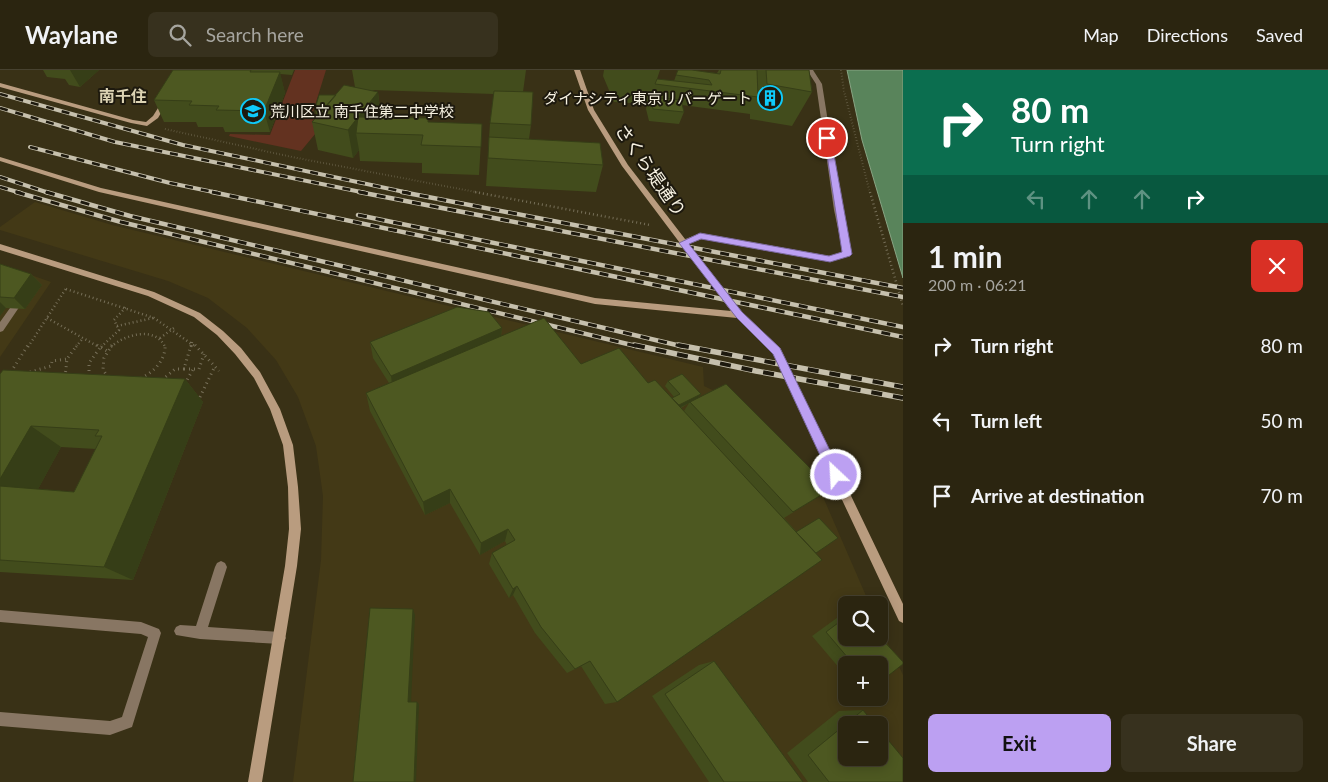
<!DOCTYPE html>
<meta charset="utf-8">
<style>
body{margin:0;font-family:Lato,"Noto Sans JP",sans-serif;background:#37311e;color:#f1f3f6;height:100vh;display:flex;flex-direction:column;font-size:19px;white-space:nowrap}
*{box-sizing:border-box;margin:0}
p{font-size:16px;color:#a6a59f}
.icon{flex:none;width:28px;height:28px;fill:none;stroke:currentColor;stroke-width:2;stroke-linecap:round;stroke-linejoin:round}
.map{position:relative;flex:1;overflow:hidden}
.side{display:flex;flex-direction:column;background:#2b2510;width:425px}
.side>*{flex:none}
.banner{background:#0b6e4f;color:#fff;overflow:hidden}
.fabs{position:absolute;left:838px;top:526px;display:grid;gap:10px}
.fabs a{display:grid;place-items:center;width:50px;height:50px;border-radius:8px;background:#2b2510;box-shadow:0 2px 12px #0003,0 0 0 1px #474230;font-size:25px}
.pin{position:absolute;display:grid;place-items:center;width:42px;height:42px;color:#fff;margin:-21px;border:2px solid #fff;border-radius:50%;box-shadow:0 1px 5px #0007}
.me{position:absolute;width:55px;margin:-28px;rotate:335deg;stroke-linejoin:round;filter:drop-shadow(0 0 4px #0008)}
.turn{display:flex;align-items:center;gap:18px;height:105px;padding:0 25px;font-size:22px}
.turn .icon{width:65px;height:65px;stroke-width:2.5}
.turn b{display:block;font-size:35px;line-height:42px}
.lanes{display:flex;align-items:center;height:48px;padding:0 25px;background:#0003;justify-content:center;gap:25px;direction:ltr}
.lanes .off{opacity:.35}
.round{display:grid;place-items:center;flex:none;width:52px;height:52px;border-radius:8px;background:#37311e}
.headline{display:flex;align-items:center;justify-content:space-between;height:85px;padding:0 25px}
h1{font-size:30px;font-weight:700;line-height:38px}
.action{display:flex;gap:10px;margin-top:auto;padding:10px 25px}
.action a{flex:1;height:58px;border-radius:8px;background:#bca0f2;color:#111;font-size:20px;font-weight:700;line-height:58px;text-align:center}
.action a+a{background:#37311e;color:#f1f3f6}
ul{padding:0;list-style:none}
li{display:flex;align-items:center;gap:15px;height:75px;padding:0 25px}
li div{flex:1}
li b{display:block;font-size:19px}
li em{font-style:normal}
header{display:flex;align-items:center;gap:30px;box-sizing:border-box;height:70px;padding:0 25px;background:#2b2510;border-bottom:1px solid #474230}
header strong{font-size:24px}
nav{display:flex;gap:28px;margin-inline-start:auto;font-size:18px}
.search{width:350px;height:45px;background:#37311e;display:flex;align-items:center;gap:12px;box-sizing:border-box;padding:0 18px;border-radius:8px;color:#a6a59f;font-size:19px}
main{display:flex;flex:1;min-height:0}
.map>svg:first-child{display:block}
.built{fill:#433916;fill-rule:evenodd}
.green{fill:#633220}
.water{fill:#59845b;stroke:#88a584}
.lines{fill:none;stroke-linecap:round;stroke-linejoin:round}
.path-far2{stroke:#766f58;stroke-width:2;stroke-dasharray:0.5 2.5;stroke-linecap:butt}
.path-far1{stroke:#766f58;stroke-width:2.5;stroke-dasharray:1 3;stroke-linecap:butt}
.path{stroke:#766f58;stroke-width:3;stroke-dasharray:1 4;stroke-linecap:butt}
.lane{fill:#887663;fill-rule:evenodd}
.street{fill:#887663;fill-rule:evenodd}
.secondary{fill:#b99c7f;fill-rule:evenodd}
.rail-far2-casing{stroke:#c6c0ad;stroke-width:4}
.rail-far1-casing{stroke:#c6c0ad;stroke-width:4.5}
.rail-casing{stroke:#c6c0ad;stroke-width:5.5}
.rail-far2{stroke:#1d190e;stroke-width:2.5;stroke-dasharray:8;stroke-linecap:butt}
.rail-far1{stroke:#1d190e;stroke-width:3;stroke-dasharray:9;stroke-linecap:butt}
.rail{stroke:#1d190e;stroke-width:4;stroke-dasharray:11;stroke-linecap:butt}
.wall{fill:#424c1c;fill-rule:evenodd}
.shaded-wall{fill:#363e17}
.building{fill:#4d5821;stroke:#363e17}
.route{fill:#bca0f2;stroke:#7a689d}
.labels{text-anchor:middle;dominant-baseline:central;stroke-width:4;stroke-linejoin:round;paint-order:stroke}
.far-poi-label{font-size:15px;fill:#f7f2e2;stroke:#1d190e;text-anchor:end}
.far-quarter-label{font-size:16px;font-weight:bold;fill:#dcd3b3;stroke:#1d190e}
.street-label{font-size:18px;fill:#f7f2e2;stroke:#1d190e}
</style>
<header>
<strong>Waylane</strong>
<div class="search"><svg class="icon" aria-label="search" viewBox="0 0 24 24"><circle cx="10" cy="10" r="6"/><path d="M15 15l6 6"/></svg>Search here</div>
<nav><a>Map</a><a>Directions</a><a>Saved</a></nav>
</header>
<main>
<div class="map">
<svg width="903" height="712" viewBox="0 0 903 712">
<rect width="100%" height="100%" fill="#393116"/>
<path class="built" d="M35 132 112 155 703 297 704 316 733 330 820 420 870 535H846V568H879V555L903 605V712H293L321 490 323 426 316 376 298 327 276 290 247 258 208 228 168 211 0 160V157ZM846 595H879V628H846ZM846 655H879V688H846Z
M0 194 51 212 0 287Z"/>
<path class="green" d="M295 0H326L312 45 330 46 301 81 229 66 230 64 270 65Z"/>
<path class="water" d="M847 0H903V208L862 70Z"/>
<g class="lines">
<path class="path-far2" d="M841 0 844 21 870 123
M165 59 292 87 481 123"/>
<path class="path-far1" d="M475 122 650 155
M870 122 903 236
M66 219 154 248 196 277
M47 248 99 277
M117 256 153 248
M160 268 174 258
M28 277 67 217
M76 277 83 268
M101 277 119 260 114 250 126 237
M111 277C125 264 156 256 165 277
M191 277 192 272"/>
<path class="path" d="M97 275 107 281
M112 275 104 288 103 299C116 328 167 304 165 275
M195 275 219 301
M184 299H199L204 284
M11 302 28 275
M30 302 51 296 52 291 67 289
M89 306V293L102 275
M65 307 67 289 77 275
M162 310 175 299H184L191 275
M185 314 193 299
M197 327 199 329 215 296"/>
<path class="lane" d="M0 218 23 228 24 230 3 261 0 262V252L15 231 0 224Z
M221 491 225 493 227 497 208 557 280 562 284 564 286 568 284 572 280 574 200 569 176 565 174 561 176 557 180 555 196 556 215 497 217 493Z
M0 540 141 552 159 559 161 563 132 657 110 665 0 656V642L110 651 122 647 148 567 141 564 0 552Z"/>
<path class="street" d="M807 0H813L822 14 842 140 851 183 850 185 830 192 702 169 686 175H680V171L701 163 830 186 843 182 834 140 816 14Z"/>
<path class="secondary" d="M574 0H580L594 40 628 95 742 243 780 278 903 534V553L899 551 773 283 737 248 595 234 99 122 0 91V87L101 118 595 228 731 241 622 96 588 40Z
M0 13 133 50 146 52 153 46 163 30 168 31 158 48 147 56 131 53 0 17Z
M0 174 154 222 200 243 223 261 241 278 260 302 280 339 293 375 298 417 301 459 297 496 262 712H248L285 496 289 459 288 417 283 375 270 339 254 308 235 284 217 265 194 247 148 226 0 180Z"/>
<defs>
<path id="rail-far2" d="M0 24 183 75 409 123
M0 38 115 72 366 123
M30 77 170 113 218 123
M0 107 49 123
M0 117 21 123"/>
<path id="rail-far1" d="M16 122 121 152 640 277
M46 122 130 146 685 277
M212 122 903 267
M359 122 903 227
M402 122 903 218
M358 145 903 257"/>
<path id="rail" d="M634 275 756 301 903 328
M678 275 903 317"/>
</defs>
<use href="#rail-far2" class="rail-far2-casing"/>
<use href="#rail-far1" class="rail-far1-casing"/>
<use href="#rail" class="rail-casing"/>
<use href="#rail-far2" class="rail-far2"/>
<use href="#rail-far1" class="rail-far1"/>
<use href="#rail" class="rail"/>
</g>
<path class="wall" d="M43 0H99L80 17 69 15 65 9 47 7Z
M173 0H294L292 5 280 4 285 23 270 62H225L223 57H198L196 52H164L154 30Z
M352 0H526L523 22 531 55 529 69 603 95 596 122 486 116 490 53 494 24 371 20 378 22 381 47 428 52 482 54 479 105 422 103V93L360 91 359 80 353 88 318 80 312 52 319 45H316L315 39 336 25 355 17Z
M604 0H660L657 9 674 11 678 0 717 3 719 0H809L812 22 792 56 750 49V44L682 35 684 42 679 54 649 51 646 39 647 34 614 32 603 6Z
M0 194 31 204 42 215 25 239 6 238 0 246Z
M502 258 501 266 581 294 648 313 672 328 674 327 665 316 668 311 701 324 698 328 831 419 784 448 816 483 617 632 605 634 581 596 567 603 535 563 513 525 509 528 489 494 492 483 507 475 505 471 480 485 450 433 425 445 370 341 366 323 389 313 373 288 370 272ZM689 333 684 341 681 338Z
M0 304 185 309 203 332 133 510 0 502ZM61 377 96 379 74 422 38 419Z
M846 543V568L879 595H846V606L812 566 841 545Z
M714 591 803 712H709L652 626 699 595Z
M863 640 903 712H808L787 683 839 641Z"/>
<path class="shaded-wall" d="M70 0H99L80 17Z
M280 2 285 23 270 62 264 41Z
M378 22 381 50 358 47Z
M358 47 356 63 359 80 353 88 348 60Z
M31 204 42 215 25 239 14 228Z
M0 232 6 238 0 246Z
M502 258 500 274 393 321 391 306Z
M185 309 203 332 133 510 104 497Z
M701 324 697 329 673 341 676 337Z
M31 356 61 377 30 434 0 418V409Z
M450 419V433L425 445 423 432Z
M508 459 505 471 480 485 481 473Z
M517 516 513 525 509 528 513 519Z
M413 539 415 545 411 633 408 632Z
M417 632 419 634 416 712H414Z"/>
<path class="building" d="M173 0H251L250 2H280L264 41 216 40 219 36 189 35 192 31 154 30Z
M678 0H692L720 4 721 0H757L758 27 655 14 657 9 712 15 709 10 676 5Z
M766 0H809L812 22 767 14Z
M344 15 378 22 358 47 428 48V52L482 54 481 77 421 75 423 65 356 63 358 47 348 60 312 52Z
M494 21 533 22 531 55 490 53Z
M319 25H336L324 39H315Z
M650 27 681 30 684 42 653 39Z
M489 67 600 73 603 95 488 88Z
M0 194 31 204 14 228 0 227Z
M457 237 489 242 502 258 391 306 370 272Z
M544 248 581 294 619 278 648 313 655 310 822 490 617 632 590 591 575 599 541 557 517 516 513 519 492 483 515 470 508 459 481 473 450 419 423 432 366 323Z
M3 300 185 309 104 497 0 490V416L74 422 102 366H95L99 360 31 356 0 409V304Z
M682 304 701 324 679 335 672 328 680 324 668 311Z
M726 314 831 419 793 442 690 332Z
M819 448 838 468 816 483 796 462Z
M370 538 413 539 408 632H417L414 712H353Z
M846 547V568H879V566L903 592V594L879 613V595H854L826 562Z
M714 591 803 712H724L665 624Z
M863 640 875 655H846V688H879V659L903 688V712H829L808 685Z"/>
<path class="route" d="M824 66 831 68 852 184 850 186 830 192 701 169 689 174 742 242 780 278 842 405 840 409 836 410 831 409 773 284 736 247 679 173 700 163 829 186 842 182Z"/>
<defs>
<symbol id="building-ring" viewBox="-11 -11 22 22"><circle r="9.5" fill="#1d190e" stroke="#0fcafa" stroke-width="1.5"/><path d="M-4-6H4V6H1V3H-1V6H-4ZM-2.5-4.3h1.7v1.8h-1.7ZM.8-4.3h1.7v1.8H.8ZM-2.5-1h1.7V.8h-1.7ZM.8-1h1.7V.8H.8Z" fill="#0fcafa"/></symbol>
<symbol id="school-ring" viewBox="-11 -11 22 22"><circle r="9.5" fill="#1d190e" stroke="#0fcafa" stroke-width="1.5"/><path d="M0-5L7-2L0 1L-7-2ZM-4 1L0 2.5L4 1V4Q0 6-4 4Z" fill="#0fcafa"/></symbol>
</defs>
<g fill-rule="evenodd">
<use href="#building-ring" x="756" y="14" width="28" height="28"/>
<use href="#school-ring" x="239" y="27" width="28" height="28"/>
</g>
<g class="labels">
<g class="far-poi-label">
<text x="752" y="28">ダイナシティ東京リバーゲート</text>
<text x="270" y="41" text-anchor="start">荒川区立 南千住第二中学校</text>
</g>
<g class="far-quarter-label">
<text x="123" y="25">南千住</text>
</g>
<g class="street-label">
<text transform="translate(651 100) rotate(55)">さくら堤通り</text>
</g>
</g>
</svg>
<div class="fabs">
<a><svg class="icon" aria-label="search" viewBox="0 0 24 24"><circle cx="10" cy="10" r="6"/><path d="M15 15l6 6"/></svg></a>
<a>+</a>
<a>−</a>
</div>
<div class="pin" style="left:827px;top:68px;background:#d93025"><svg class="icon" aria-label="arrive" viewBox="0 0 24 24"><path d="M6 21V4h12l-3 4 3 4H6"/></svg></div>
<svg class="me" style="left:836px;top:405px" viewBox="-20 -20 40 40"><circle r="17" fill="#bca0f2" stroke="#fff" stroke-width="3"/><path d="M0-11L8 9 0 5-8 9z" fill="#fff"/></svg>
</div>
<section class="side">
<div class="banner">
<div class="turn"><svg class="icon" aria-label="right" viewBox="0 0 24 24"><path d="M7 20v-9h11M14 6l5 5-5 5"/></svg><div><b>80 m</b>Turn right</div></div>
<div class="lanes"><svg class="icon off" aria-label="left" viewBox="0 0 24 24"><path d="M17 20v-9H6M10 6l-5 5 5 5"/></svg><svg class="icon off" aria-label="ahead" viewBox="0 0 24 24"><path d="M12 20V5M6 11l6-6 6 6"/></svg><svg class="icon off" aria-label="ahead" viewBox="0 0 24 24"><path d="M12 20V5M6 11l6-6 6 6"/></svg><svg class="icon" aria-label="right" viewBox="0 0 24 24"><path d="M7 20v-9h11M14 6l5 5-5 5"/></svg></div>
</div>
<div class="headline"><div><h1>1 min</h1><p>200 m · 06:21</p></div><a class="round" style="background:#d93025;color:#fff"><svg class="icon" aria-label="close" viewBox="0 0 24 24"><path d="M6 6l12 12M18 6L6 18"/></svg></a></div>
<ul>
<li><svg class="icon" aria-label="right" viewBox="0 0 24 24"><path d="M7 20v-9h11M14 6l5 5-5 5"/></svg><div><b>Turn right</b></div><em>80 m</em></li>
<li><svg class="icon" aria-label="left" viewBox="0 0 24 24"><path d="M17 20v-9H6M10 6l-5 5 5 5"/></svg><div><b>Turn left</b></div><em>50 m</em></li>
<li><svg class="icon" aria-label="arrive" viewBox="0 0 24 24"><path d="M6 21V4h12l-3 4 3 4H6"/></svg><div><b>Arrive at destination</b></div><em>70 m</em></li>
</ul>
<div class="action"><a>Exit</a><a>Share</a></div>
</section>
</main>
